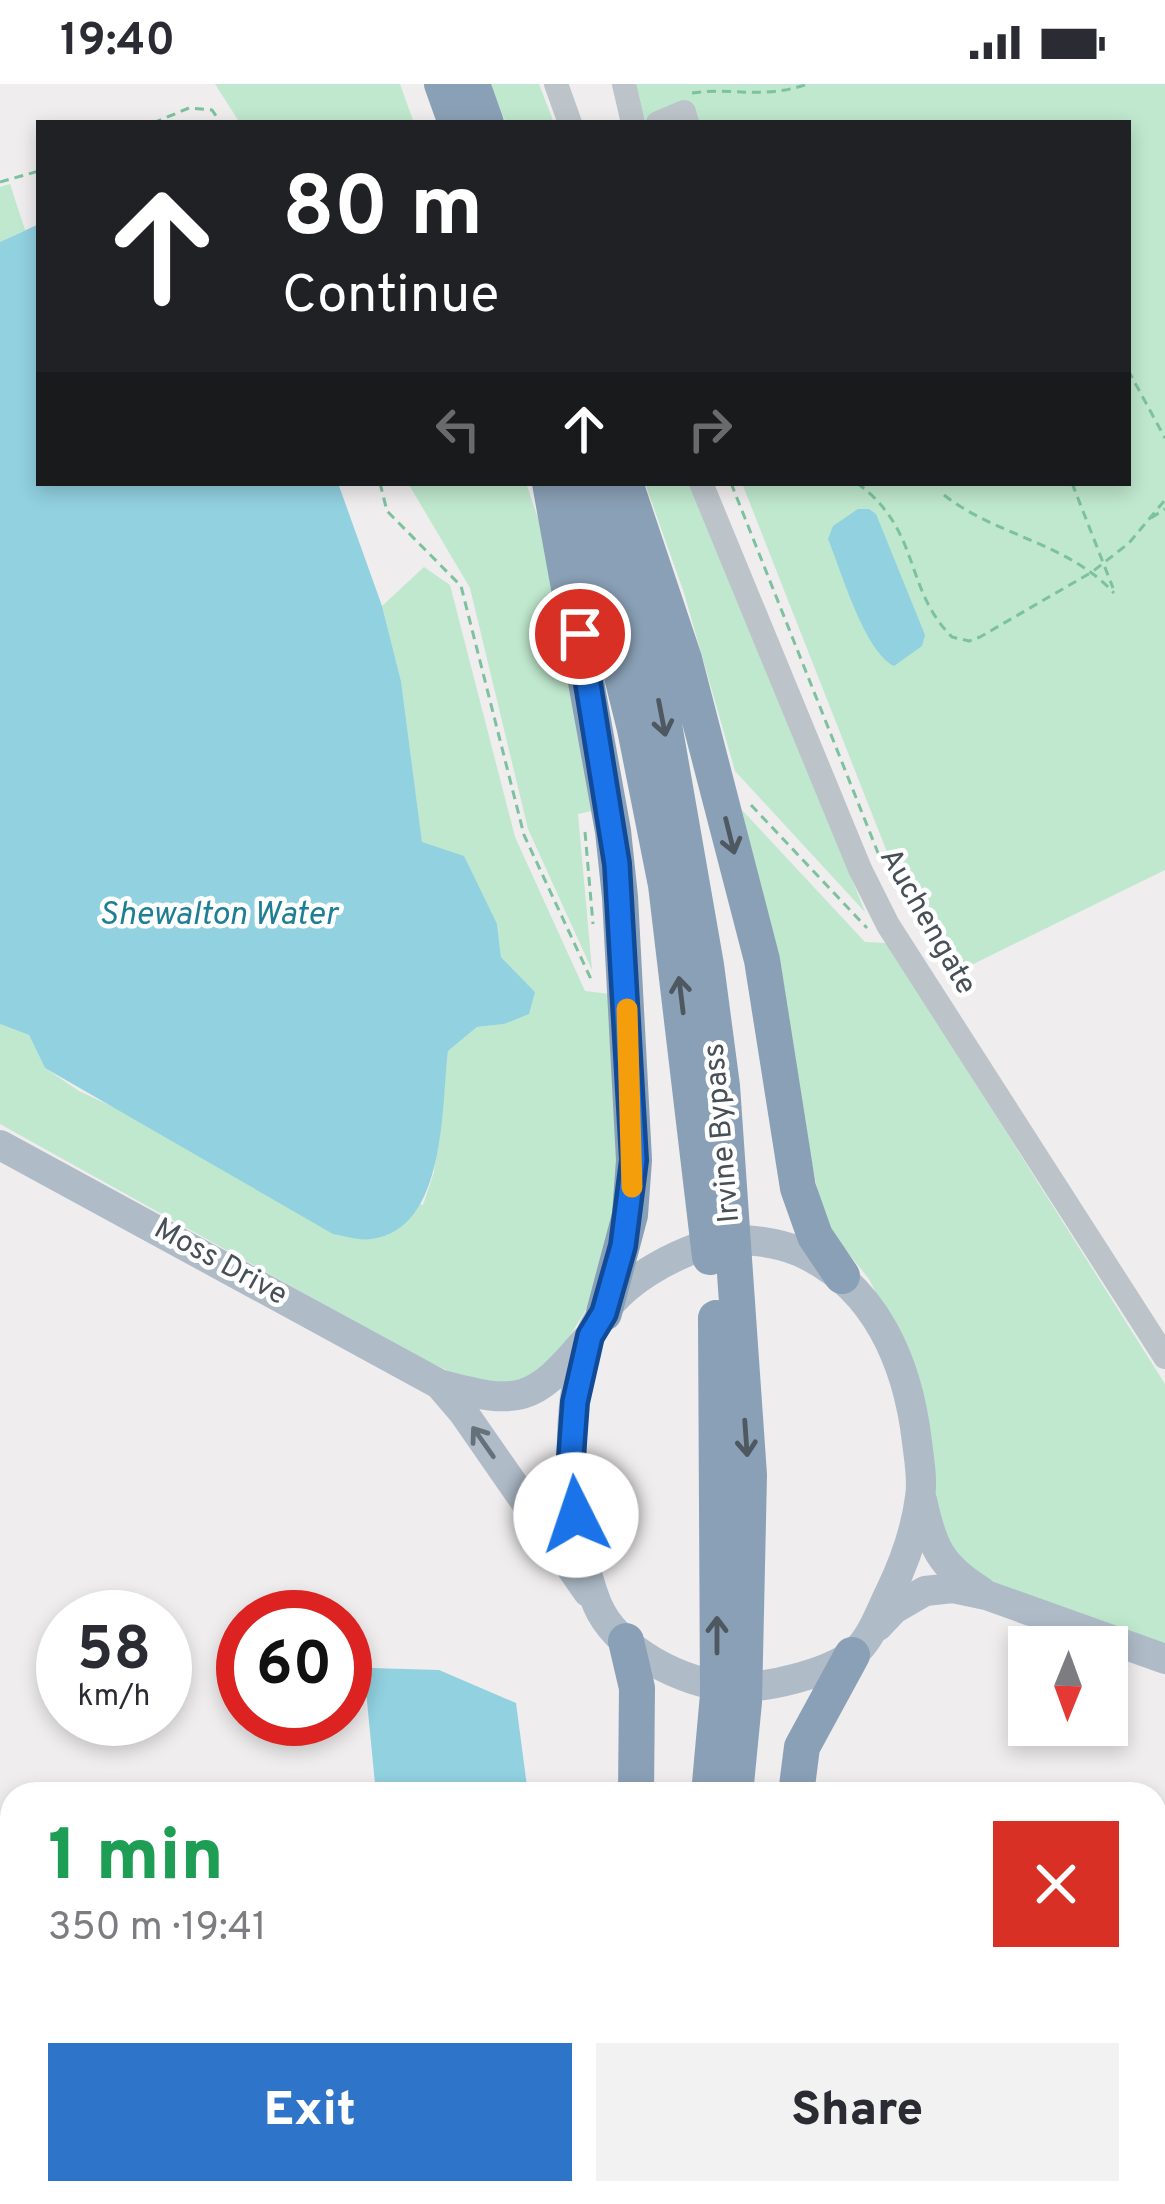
<!DOCTYPE html>
<meta charset="utf-8">
<style>
body{margin:0;font-family:Overpass,sans-serif;background:#f2f2f3;color:#2b2b33;height:100vh;display:flex;flex-direction:column;font-size:45px;white-space:nowrap}
*{box-sizing:border-box;margin:0}
p{font-size:39px;color:#7c7c81}
.icon{flex:none;width:66px;height:66px;fill:none;stroke:currentColor;stroke-width:2;stroke-linecap:round;stroke-linejoin:round}
.map{position:relative;flex:1;overflow:hidden}
.drawer{position:absolute;left:0px;top:1698px;width:1167px;height:423px;display:flex;flex-direction:column;background:#fff;border-radius:36px 36px 0 0;box-shadow:0 6px 18px #0003}
.drawer>*{flex:none}
.guide{position:absolute;left:36px;top:36px;width:1095px;height:366px;border-radius:0px;box-shadow:0 6px 18px #0003;background:#202124;color:#fff;overflow:hidden}
.needle{width:78px;rotate:181deg}
.fabs{position:absolute;left:1008px;top:1542px;display:grid;gap:24px}
.fabs a{display:grid;place-items:center;width:120px;height:120px;border-radius:0px;background:#fff;box-shadow:0 6px 18px #0003;font-size:60px}
.speed{position:absolute;left:36px;top:1506px;display:flex;gap:24px;font-size:60px;font-weight:700;text-align:center}
.speed>*{display:grid;place-content:center;width:156px;height:156px;border-radius:50%;background:#fff;box-shadow:0 6px 18px #0003;line-height:1}
.speed small{font-size:30px;font-weight:400}
.speed .limit{border:18px solid #d22;background:#fff;color:#111}
.pin{position:absolute;display:grid;place-items:center;width:102px;height:102px;color:#fff;margin:-51px;border:6px solid #fff;border-radius:50%;box-shadow:0 3px 12px #0007}
.me{position:absolute;width:132px;margin:-66px;rotate:356deg;stroke-linejoin:round;filter:drop-shadow(0 0 9px #0008)}
.turn{display:flex;align-items:center;gap:42px;height:252px;padding:0 48px;font-size:54px}
.turn .icon{width:156px;height:156px;stroke-width:2.5}
.turn b{display:block;font-size:84px;line-height:102px}
.lanes{display:flex;align-items:center;height:114px;padding:0 48px;background:#0003;justify-content:center;gap:60px;direction:ltr}
.lanes .off{opacity:.35}
.round{display:grid;place-items:center;flex:none;width:126px;height:126px;border-radius:0px;background:#f2f2f3}
.headline{display:flex;align-items:center;justify-content:space-between;height:204px;padding:0 48px}
h1{font-size:72px;font-weight:800;line-height:90px;color:#1e9e55}
.cta{display:flex;gap:24px;margin-top:auto;padding:24px 48px}
.cta a{flex:1;height:138px;border-radius:0px;background:#2e74c8;color:#fff;font-size:48px;font-weight:800;line-height:138px;text-align:center}
.cta a+a{background:#f2f2f3;color:#2b2b33}
.status{display:flex;justify-content:space-between;align-items:center;height:84px;padding:0 60px;background:#fff;direction:ltr}
.status svg{height:33px;fill:currentColor}
.map>svg:first-child{display:block}
.green{fill:#bfe8ce}
.water{fill:#91d1e0}
.lines{fill:none;stroke-linecap:round;stroke-linejoin:round}
.path{stroke:#7cc29e;stroke-width:3;stroke-dasharray:9 6;stroke-linecap:butt}
.minor{stroke:#bcc4ca;stroke-width:24}
.major{stroke:#afbcc8;stroke-width:30}
.highway{stroke:#8aa0b6;stroke-width:36}
.oneway{stroke:#4e5860}
.oneway2{stroke:#667079}
.route-casing{stroke:#114b97;stroke-width:30}
.route{stroke:#1a73e8;stroke-width:21}
.slow{stroke:#f59e0b;stroke-width:21}
.labels{text-anchor:middle;dominant-baseline:central;stroke-width:9;stroke-linejoin:round;paint-order:stroke}
.street-label{font-size:30px;fill:#475057;stroke:#fff}
.water-label{font-size:33px;font-style:italic;fill:#1d7e95;stroke:#fff}
</style>
<div class="status"><b>19:40</b><svg viewBox="0 0 49 12"><path d="M0 12V9h3v3zM5 12V6h3v6zM10 12V3h3v9zM15 12V0h3v12zM26 1h20v11H26zM47 4h2v5h-2z"/></svg></div>
<div class="map">
<svg width="1165" height="2120" viewBox="0 0 1165 2120">
<rect width="100%" height="100%" fill="#efeded"/>
<path class="green" d="M215 0H400L414 39H240Z
M490 0H539L554 39H506Z
M633 0H1165V786L953 890 909 824 742 399H1128V39H646Z
M10 100 25 146 0 158V103Z
M408 399H526L549 466 596 726 578 730 592 886 528 745 470 504Z
M645 399H694L865 828 735 687 684 509Z
M424 483 450 501 515 753 585 907 610 910 627 1083 587 1224 561 1266 540 1287 511 1301 478 1300 422 1275 0 1040V940L29 951 45 984 79 1007 124 1028 423 1121 434 1088 448 967 477 943 504 940 535 908 501 873 497 840 422 759 401 597 382 522Z
M742 726 865 858 887 859 1165 1300V1565L988 1499 956 1474 937 1446 915 1288 869 1195 824 1139Z"/>
<path class="water" d="M39 140V399H338L382 522 401 597 422 758 464 772 497 840 501 873 535 908 529 930 504 940 477 943 448 967C441 1022 447 1146 371 1155 360 1157 345 1152 333 1150L45 984 29 951 0 940V158Z
M858 425H869L876 430 925 551 922 562 894 582C864 567 841 486 828 455L833 442Z
M371 1584 439 1586 516 1619 528 1710H376L366 1607Z"/>
<g class="lines">
<path class="path" d="M692 9C736 3 761 16 808 0
M153 39 189 24 212 26 221 39
M0 98 39 87
M1128 286 1165 354
M380 399 387 427 461 502 524 751 590 893 596 890
M731 399 882 779
M857 399C922 447 903 504 952 553L969 557 980 553 1092 488 1129 459 1165 416
M1072 399 1113 504
M944 411C996 452 1067 458 1114 509
M1151 434 1165 425
M751 721 867 844
M585 748 593 840"/>
<path class="minor" d="M556 0 570 39
M624 0 633 39
M658 39 684 28 687 39
M701 399 860 785 888 841 1165 1273"/>
<path class="major" d="M0 1061 439 1300C519 1322 533 1319 586 1256
M727 1155C752 1156 776 1158 798 1167 876 1201 908 1280 917 1358 919 1375 923 1396 920 1413 916 1445 904 1479 890 1508 880 1528 871 1556 853 1570 826 1590 765 1605 731 1603 684 1600 616 1566 597 1520 569 1450 561 1322 590 1252 612 1199 676 1167 727 1155Z
M439 1300 463 1328 588 1508
M922 1416C932 1462 940 1482 981 1507
M878 1542 894 1525 925 1507 953 1504 986 1511 1165 1575"/>
<path class="highway" d="M442 0 456 39
M472 0 486 39
M550 399 613 747 620 813 634 1076 630 1131 604 1229
M574 399 635 645 666 801 710 1173
M601 399 662 629 706 881 722 1002 749 1391 744 1618 735 1710
M625 399 684 575 762 876 798 1104 815 1152 842 1192
M626 1557 637 1604 636 1710
M709 1710 718 1611 716 1234
M796 1710 802 1663 852 1571
M623 2120 624 2109
M664 2120 665 2109
M693 2120 694 2109
M735 2120 737 2109"/>
</g>
<defs><path id="oneway-shaft" d="M-6 0H5M1.5-3L5.5 0L1.5 3" fill="none" stroke-width="1.6" stroke-linecap="round" stroke-linejoin="round" transform="scale(3)"/></defs>
<g class="oneway">
<use href="#oneway-shaft" transform="translate(662 634) rotate(79)"/>
<use href="#oneway-shaft" transform="translate(730 752) rotate(76)"/>
<use href="#oneway-shaft" transform="translate(681 911) rotate(-97)"/>
<use href="#oneway-shaft" transform="translate(746 1354) rotate(86)"/>
<use href="#oneway-shaft" transform="translate(717 1551) rotate(-90)"/>
</g>
<use class="oneway2" href="#oneway-shaft" transform="translate(483 1358) rotate(-125)"/>
<g class="lines">
<defs>
<path id="route" d="M576 1431 571 1373 575 1318 590 1252 604 1229 623 1162 634 1076 617 780 580 550"/>
</defs>
<use href="#route" class="route-casing"/>
<use href="#route" class="route"/>
<path class="slow" d="M627 925 632 1103"/>
</g>
<g class="labels">
<g class="street-label">
<text transform="translate(927 838) rotate(60)">Auchengate</text>
<text transform="translate(723 1049) rotate(-95)">Irvine Bypass</text>
<text transform="translate(220 1179) rotate(29)">Moss Drive</text>
</g>
<g class="water-label">
<text x="218" y="832">Shewalton Water</text>
</g>
</g>
</svg>
<div class="fabs">
<a><svg class="needle" viewBox="-14 -14 28 28"><path d="M0-13l5 13h-10z" fill="#e53935"/><path d="M0 13l5-13h-10z" fill="#7c7c81"/></svg></a>
</div>
<div class="speed"><div>58<small>km/h</small></div><div class="limit">60</div></div>
<div class="pin" style="left:580px;top:550px;background:#d93025"><svg class="icon" aria-label="arrive" viewBox="0 0 24 24"><path d="M6 21V4h12l-3 4 3 4H6"/></svg></div>
<svg class="me" style="left:576px;top:1431px" viewBox="-20 -20 40 40"><circle r="19" fill="#fff"/><path d="M0-13L10 11 0 6-10 11z" fill="#1a73e8"/></svg>
<div class="guide">
<div class="turn"><svg class="icon" aria-label="ahead" viewBox="0 0 24 24"><path d="M12 20V5M6 11l6-6 6 6"/></svg><div><b>80 m</b>Continue</div></div>
<div class="lanes"><svg class="icon off" aria-label="left" viewBox="0 0 24 24"><path d="M17 20v-9H6M10 6l-5 5 5 5"/></svg><svg class="icon" aria-label="ahead" viewBox="0 0 24 24"><path d="M12 20V5M6 11l6-6 6 6"/></svg><svg class="icon off" aria-label="right" viewBox="0 0 24 24"><path d="M7 20v-9h11M14 6l5 5-5 5"/></svg></div>
</div>
<section class="drawer">
<div class="headline"><div><h1>1 min</h1><p>350 m · 19:41</p></div><a class="round" style="background:#d93025;color:#fff"><svg class="icon" aria-label="close" viewBox="0 0 24 24"><path d="M6 6l12 12M18 6L6 18"/></svg></a></div>
<div class="cta"><a>Exit</a><a>Share</a></div>
</section>
</div>
